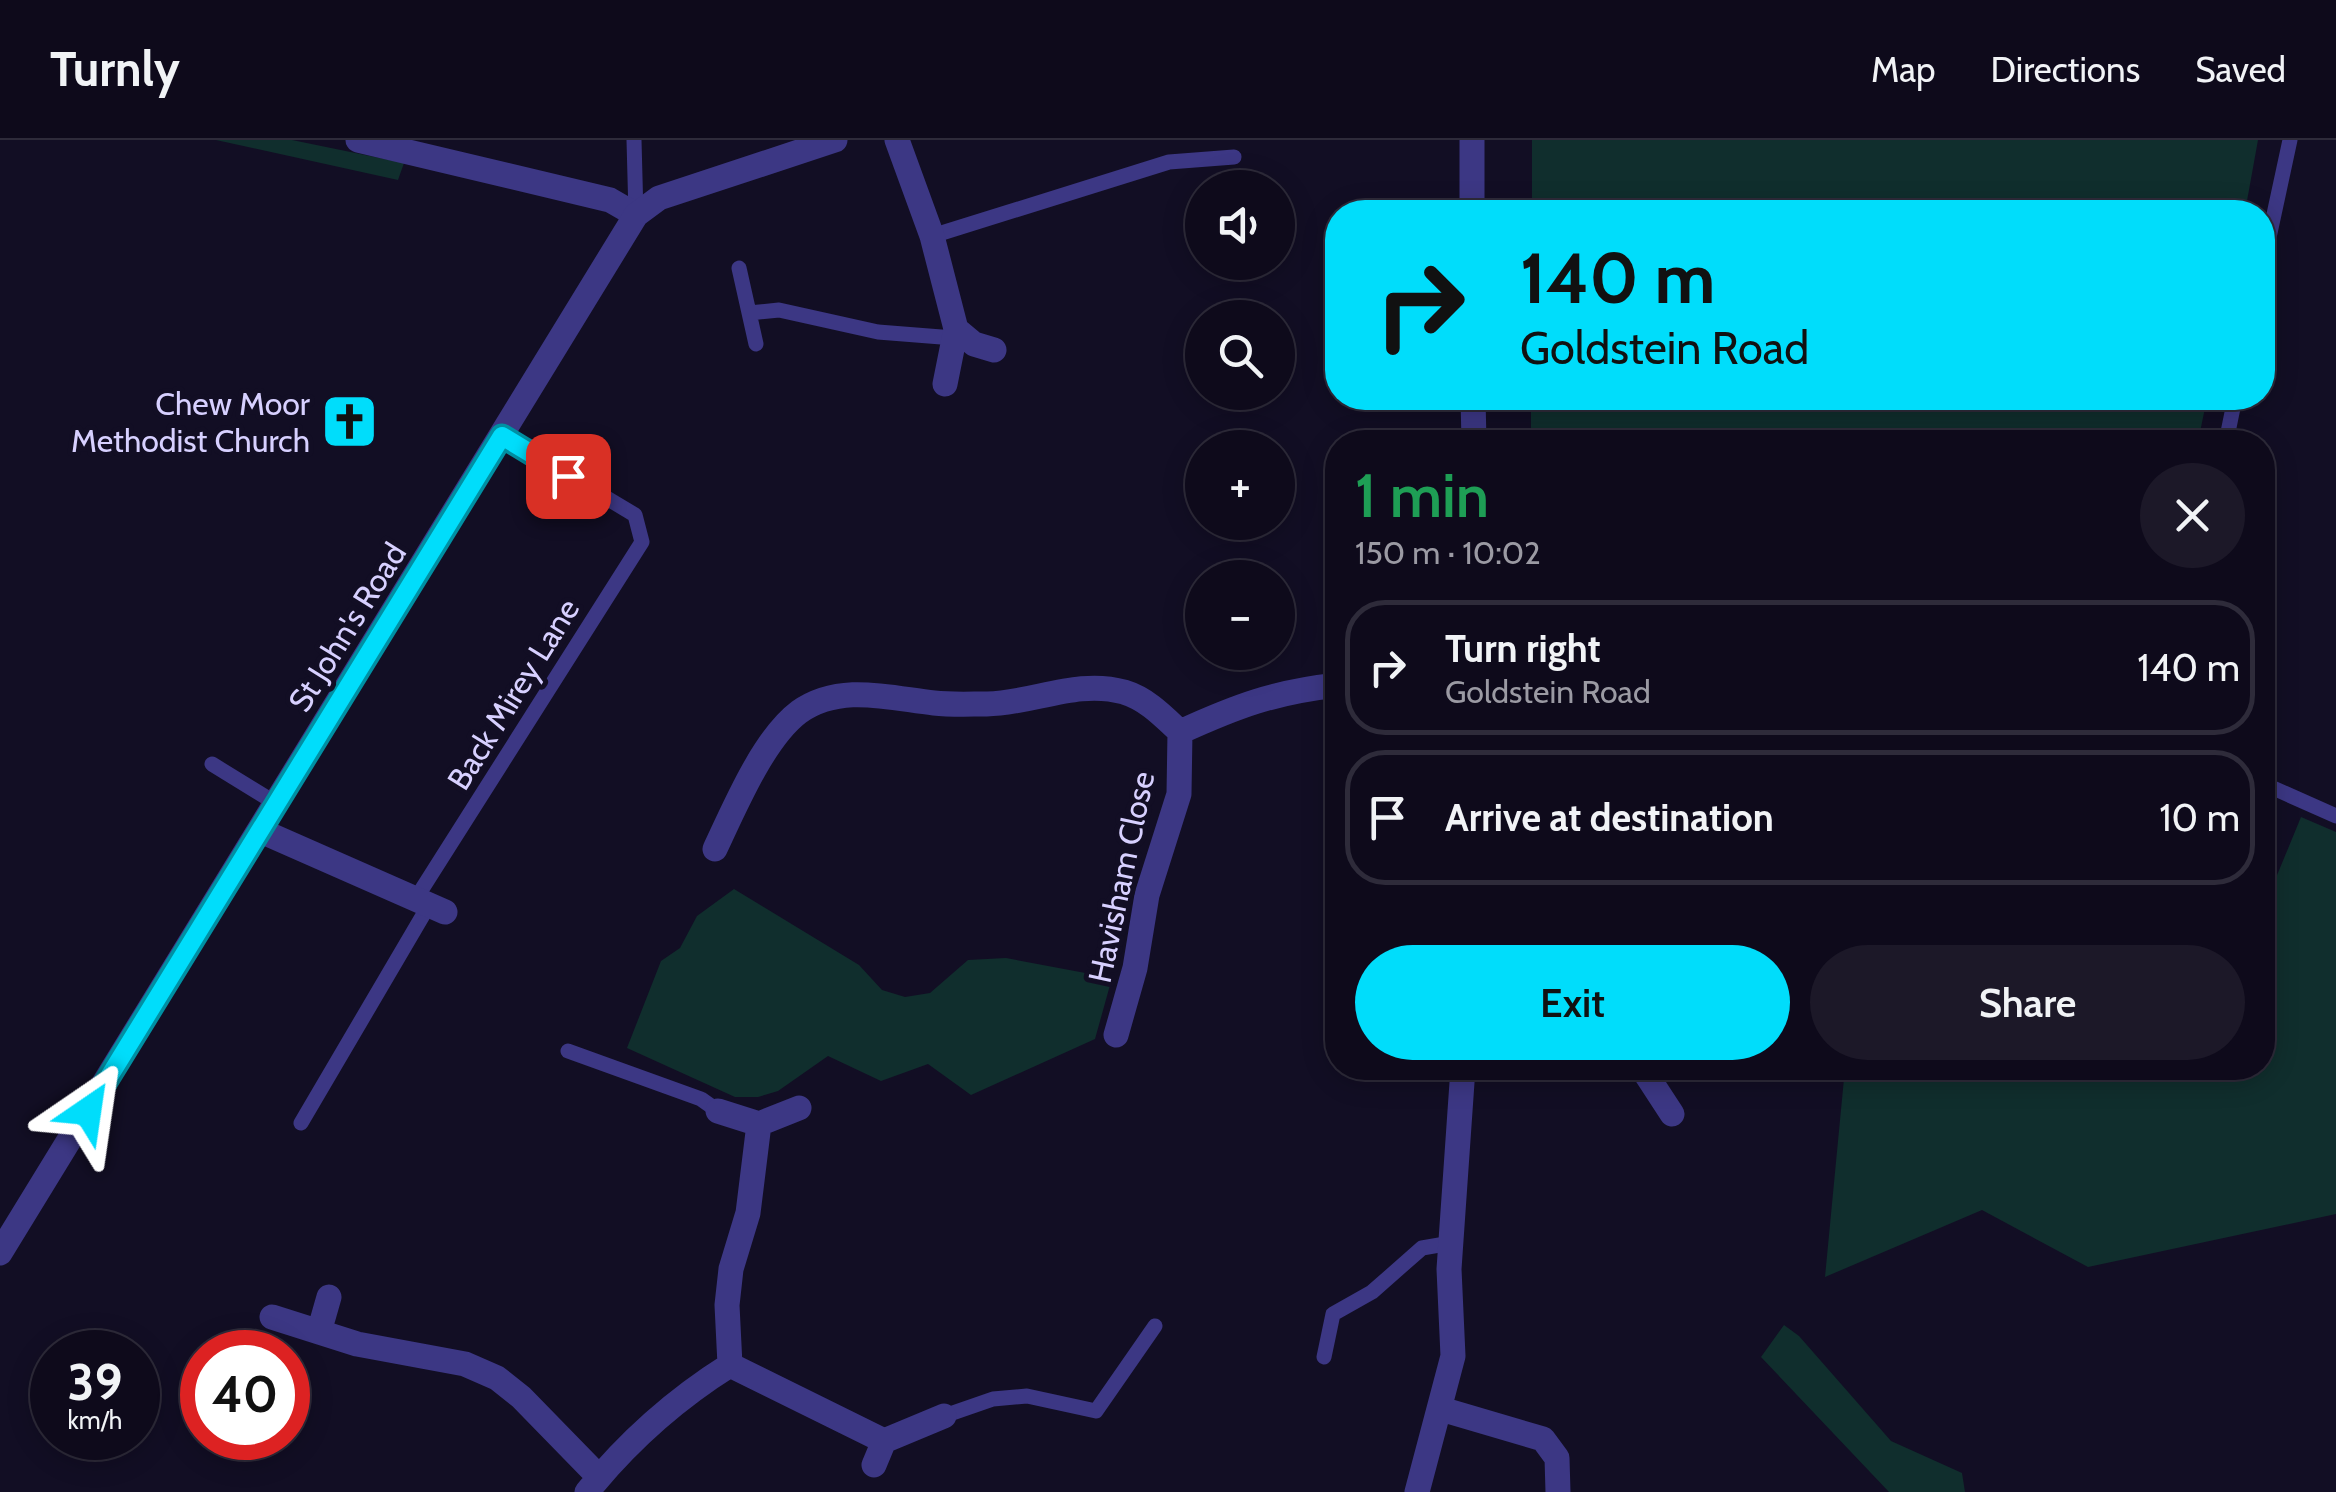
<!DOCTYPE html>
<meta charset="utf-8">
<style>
body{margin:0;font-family:Cabin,sans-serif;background:#1c1828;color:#f1f3f6;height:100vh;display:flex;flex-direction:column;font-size:38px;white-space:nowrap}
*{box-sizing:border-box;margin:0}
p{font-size:32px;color:#9b9aa3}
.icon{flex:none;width:55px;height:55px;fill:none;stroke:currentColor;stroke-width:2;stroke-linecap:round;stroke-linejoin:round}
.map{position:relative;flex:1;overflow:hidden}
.drawer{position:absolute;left:1325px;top:290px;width:950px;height:650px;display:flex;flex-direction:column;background:#0e0a1b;border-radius:40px;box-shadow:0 5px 25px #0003,0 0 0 2px #2e2b3a}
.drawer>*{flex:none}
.guide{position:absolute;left:1325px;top:60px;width:950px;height:210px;border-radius:40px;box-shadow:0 5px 25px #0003,0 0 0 2px #2e2b3a;background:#00ddfb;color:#111;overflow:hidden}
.fabs{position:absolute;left:1185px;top:30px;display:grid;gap:20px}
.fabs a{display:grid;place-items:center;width:110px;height:110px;border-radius:50%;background:#0e0a1b;box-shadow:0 5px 25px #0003,0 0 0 2px #2e2b3a;font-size:50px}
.speed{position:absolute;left:30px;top:1190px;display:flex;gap:20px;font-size:50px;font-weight:700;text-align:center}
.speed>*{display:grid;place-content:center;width:130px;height:130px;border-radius:50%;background:#0e0a1b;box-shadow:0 5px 25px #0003,0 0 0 2px #2e2b3a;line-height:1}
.speed small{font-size:25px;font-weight:400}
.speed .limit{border:15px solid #d22;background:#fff;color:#111}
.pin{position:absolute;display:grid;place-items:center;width:85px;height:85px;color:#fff;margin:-42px;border-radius:20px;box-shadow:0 5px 15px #0006}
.me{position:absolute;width:110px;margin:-55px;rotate:32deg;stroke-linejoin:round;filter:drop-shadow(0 0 8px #0008)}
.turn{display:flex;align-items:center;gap:35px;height:210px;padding:0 30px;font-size:45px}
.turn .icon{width:130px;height:130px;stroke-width:2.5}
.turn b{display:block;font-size:70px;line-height:85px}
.round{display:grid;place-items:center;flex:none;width:105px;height:105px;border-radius:52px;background:#1c1828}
.head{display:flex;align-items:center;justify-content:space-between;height:170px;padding:0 30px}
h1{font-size:60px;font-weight:600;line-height:75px;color:#1e9e55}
.primary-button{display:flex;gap:20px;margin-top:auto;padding:20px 30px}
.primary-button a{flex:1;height:115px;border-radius:60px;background:#00ddfb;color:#111;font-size:40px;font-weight:600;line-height:115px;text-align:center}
.primary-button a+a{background:#1c1828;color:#f1f3f6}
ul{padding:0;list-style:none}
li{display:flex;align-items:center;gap:30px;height:135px;margin:0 20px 15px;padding:0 10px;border:5px solid #2e2b3a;border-radius:40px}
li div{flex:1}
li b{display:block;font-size:38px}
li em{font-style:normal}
header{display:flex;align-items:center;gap:60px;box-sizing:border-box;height:140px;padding:0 50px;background:#0e0a1b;border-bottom:2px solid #2e2b3a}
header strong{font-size:48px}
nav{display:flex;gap:55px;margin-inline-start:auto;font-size:35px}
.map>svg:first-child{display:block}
.green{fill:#102e2d}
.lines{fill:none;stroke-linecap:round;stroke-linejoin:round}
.service{stroke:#3c3784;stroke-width:15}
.minor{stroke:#3c3784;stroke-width:25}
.tertiary{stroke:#3c3784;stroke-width:25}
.route-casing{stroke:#0090a3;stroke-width:25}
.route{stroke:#00ddfb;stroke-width:18}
.labels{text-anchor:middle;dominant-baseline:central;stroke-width:10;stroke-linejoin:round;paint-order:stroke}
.poi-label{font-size:32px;fill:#d7d0ff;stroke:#120e24;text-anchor:end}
.street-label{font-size:32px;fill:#d7d0ff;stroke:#120e24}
</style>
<header>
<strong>Turnly</strong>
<nav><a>Map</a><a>Directions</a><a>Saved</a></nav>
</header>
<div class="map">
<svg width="2336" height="1352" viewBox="0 0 2336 1352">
<rect width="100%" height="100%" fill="#120e24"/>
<path class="green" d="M216 0H292L404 23 398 40Z
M1532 0H2258L2245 72H1532Z
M1531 258H2207L2198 302H1531Z
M2301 677 2336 692V1074L2088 1127 1982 1070 1825 1137 1845 928H2262L2263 762H2266Z
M734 749 859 825 882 850 905 857 930 853 968 820 1006 818 1112 838 1095 899 971 955 928 924 881 941 828 916 778 951 758 957H735L627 908 661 821 680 808 697 776Z
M1784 1185 1799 1196 1891 1301 1962 1333 1965 1352H1889L1761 1217Z"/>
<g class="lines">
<path class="service" d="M634 0 636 75
M932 96 1169 22 1234 17
M739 128 756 204
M2262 130 2290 0
M749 173 779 170 878 192 954 198
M2226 302 2235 258
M212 624 277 664
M2262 643 2336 676
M415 760 642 402 635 375 503 296
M568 911 701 959 718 971
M301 983 429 765
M1324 1217 1333 1174 1372 1152 1422 1108 1451 1103
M944 1276 993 1259 1027 1256 1096 1271 1155 1186"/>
<path class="minor" d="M358 0 610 60 636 75
M897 0 932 96 956 189 945 244
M1472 0V72
M956 189 974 204 994 210
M1473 258 1474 302
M1180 592C1237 566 1274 552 1338 545
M261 691 445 772
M715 709C734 669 763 599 799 572 840 543 889 558 934 563 951 565 970 564 987 564 1034 563 1077 539 1124 552 1147 559 1163 576 1180 592L1179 654 1147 755 1135 828 1116 895
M1642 928 1672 974
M718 971 759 984 799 968
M272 1177 357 1204 465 1224 497 1238 521 1257 599 1337
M319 1192 329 1157
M730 1225 884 1301
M1441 1269 1543 1299 1557 1318 1558 1352
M874 1325 884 1301 944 1276
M587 1352C629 1300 674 1260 730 1225L727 1165 731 1129 748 1073 759 984
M1417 1352 1453 1216 1449 1129 1463 928"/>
<path class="tertiary" d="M0 1113 636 75 659 58 835 0"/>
</g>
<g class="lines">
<defs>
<path id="route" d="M88 971 502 296 568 336"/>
</defs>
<use href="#route" class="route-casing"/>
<use href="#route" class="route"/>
</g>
<defs>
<symbol id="church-square" viewBox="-11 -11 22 22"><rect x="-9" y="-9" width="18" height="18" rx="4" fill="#00ddfb" stroke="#120e24"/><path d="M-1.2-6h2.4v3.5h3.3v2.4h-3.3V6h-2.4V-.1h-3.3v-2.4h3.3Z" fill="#111"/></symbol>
</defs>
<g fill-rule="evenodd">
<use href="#church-square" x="318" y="250" width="63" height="63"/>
</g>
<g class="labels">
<g class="poi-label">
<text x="310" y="263">Chew Moor<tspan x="310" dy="37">Methodist Church</tspan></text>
</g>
<g class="street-label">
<text transform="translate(347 487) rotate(-58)">St John's Road</text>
<text transform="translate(513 554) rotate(-58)">Back Mirey Lane</text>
<text transform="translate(1121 737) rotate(-78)">Havisham Close</text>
</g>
</g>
</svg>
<div class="fabs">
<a><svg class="icon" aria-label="sound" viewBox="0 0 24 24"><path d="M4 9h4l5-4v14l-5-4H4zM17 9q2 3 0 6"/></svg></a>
<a><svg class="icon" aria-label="search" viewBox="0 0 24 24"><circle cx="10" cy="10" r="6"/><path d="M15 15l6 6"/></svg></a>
<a>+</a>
<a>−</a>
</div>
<div class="speed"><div>39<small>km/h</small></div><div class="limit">40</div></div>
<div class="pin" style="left:568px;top:336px;background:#d93025"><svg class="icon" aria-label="arrive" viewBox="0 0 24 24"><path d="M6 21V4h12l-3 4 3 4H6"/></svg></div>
<svg class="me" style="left:88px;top:971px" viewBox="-20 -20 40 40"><path d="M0-17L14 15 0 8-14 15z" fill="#00ddfb" stroke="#fff" stroke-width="4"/></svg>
<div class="guide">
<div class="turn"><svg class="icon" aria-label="right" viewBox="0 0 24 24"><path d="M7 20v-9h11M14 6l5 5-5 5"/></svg><div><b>140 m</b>Goldstein Road</div></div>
</div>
<section class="drawer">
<div class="head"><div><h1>1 min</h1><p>150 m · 10:02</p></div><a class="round"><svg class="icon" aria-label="close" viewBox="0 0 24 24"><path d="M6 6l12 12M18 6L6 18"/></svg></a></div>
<ul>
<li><svg class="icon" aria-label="right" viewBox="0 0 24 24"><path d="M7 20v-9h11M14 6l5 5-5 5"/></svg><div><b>Turn right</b><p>Goldstein Road</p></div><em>140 m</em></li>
<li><svg class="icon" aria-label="arrive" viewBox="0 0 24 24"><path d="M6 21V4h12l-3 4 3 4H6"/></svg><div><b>Arrive at destination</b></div><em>10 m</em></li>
</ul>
<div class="primary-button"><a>Exit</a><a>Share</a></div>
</section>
</div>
